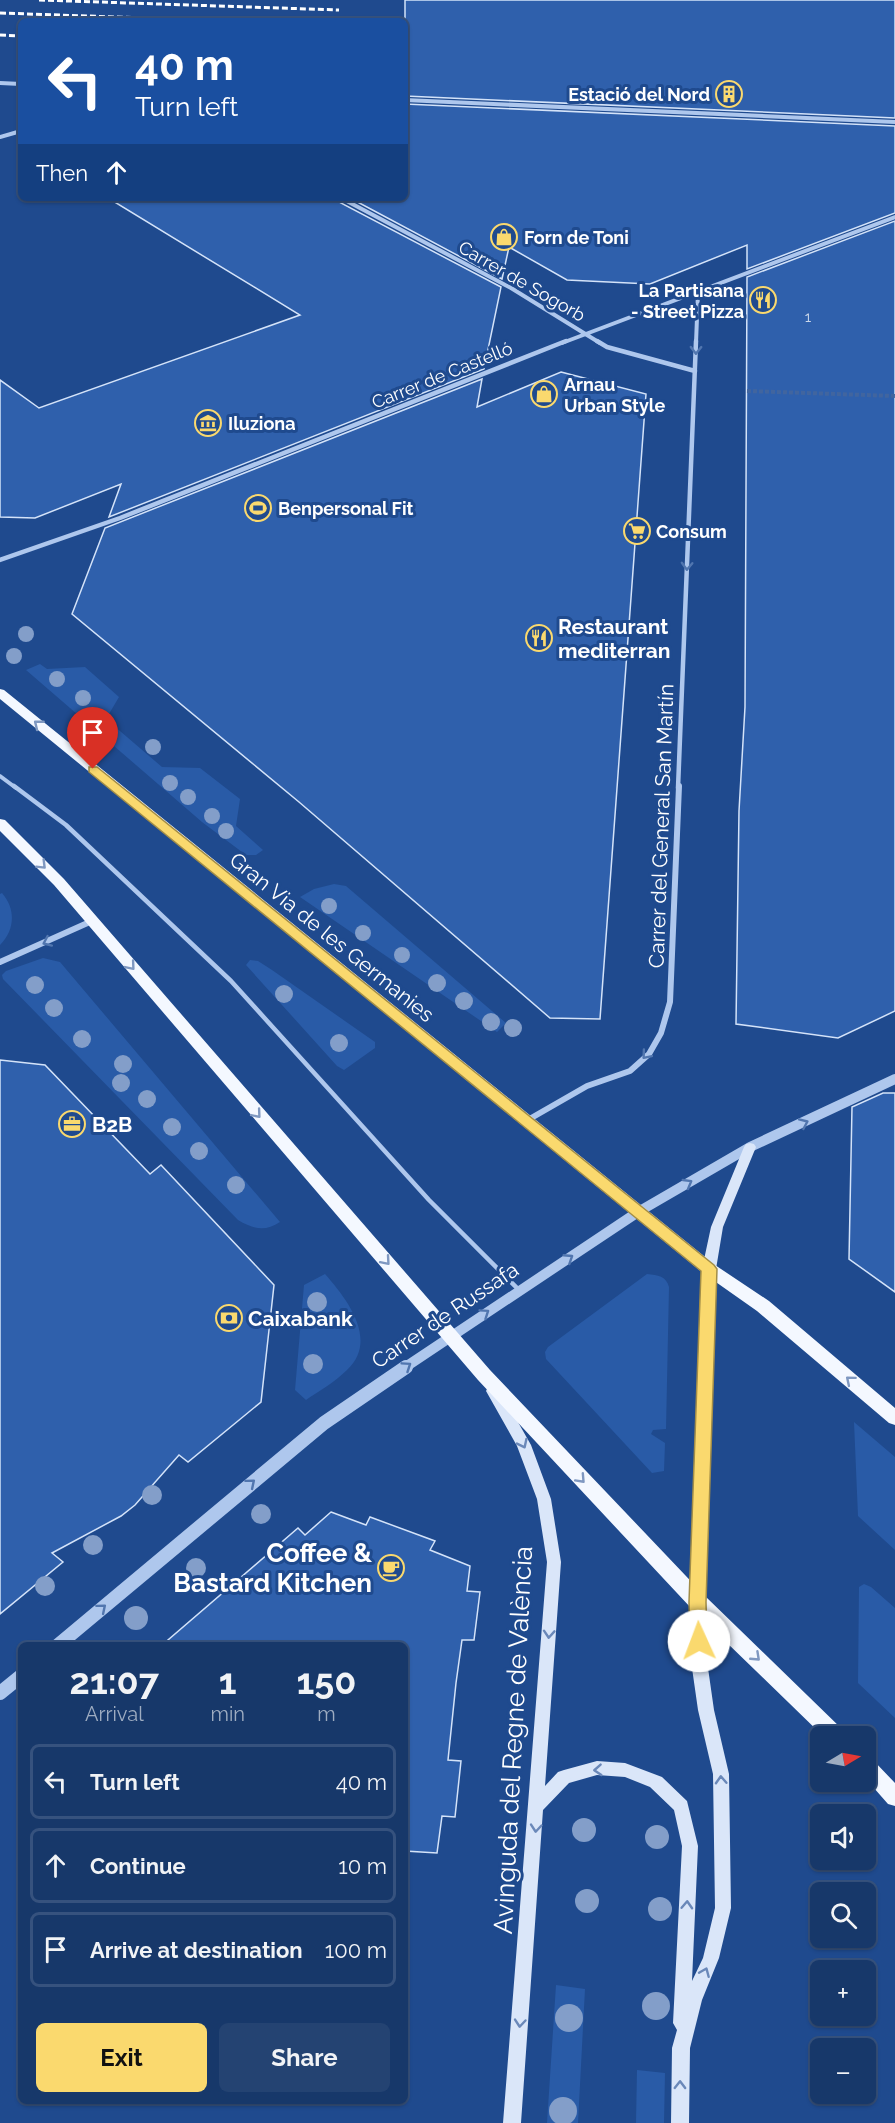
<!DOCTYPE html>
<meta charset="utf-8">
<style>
body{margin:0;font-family:Raleway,sans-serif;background:#244372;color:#f1f3f6;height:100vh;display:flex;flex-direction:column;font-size:22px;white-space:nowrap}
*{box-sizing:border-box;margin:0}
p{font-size:20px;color:#9eacc1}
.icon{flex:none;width:33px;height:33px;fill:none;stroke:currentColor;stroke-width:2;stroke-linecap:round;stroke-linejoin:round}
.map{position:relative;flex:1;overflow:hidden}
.sheet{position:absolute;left:18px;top:1642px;width:390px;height:462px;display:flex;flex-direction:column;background:#17386a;border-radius:9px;box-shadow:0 2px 4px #0004,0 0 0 2px #36527e}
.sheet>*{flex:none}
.top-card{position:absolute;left:18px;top:18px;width:390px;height:183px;border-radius:9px;box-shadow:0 2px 4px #0004,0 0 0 2px #36527e;background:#1a4fa0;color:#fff;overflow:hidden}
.needle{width:39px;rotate:80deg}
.tools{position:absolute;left:810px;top:1726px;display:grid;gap:12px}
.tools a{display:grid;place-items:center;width:66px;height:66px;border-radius:9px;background:#17386a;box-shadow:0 2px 4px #0004,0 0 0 2px #36527e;font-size:30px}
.pin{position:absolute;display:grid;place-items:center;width:51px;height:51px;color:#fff;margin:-62px -26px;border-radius:50% 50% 50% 0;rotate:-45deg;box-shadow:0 0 6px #0007}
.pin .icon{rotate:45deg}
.me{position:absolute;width:66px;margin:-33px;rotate:358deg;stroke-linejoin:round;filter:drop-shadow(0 0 4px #0008)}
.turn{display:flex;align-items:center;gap:21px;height:126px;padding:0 18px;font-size:27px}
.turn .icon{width:78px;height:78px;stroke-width:2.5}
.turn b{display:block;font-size:42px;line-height:51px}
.then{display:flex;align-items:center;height:57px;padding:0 18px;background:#0003;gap:12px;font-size:22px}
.eta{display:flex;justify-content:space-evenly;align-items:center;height:102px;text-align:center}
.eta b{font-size:36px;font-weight:700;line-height:42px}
.action{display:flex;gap:12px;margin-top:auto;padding:12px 18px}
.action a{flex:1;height:69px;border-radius:9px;background:#fad96e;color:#111;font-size:24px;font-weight:700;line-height:69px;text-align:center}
.action a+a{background:#244372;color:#f1f3f6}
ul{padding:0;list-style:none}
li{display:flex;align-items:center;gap:18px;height:75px;margin:0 12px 9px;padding:0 6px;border:3px solid #36527e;border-radius:9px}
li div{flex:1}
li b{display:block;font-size:22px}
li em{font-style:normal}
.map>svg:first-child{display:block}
.green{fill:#295ba7}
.building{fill:#2f60ac;stroke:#d4e3f9;stroke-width:1.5}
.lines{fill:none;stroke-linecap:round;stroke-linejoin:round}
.pedestrian-tunnel{stroke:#41659f;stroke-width:4;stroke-dasharray:4 2;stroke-linecap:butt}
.service-far1{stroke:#aec7ed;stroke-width:4}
.service{stroke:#aec7ed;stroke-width:4.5}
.minor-far2{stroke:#aec7ed;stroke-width:4}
.minor-far1{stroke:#aec7ed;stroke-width:4.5}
.minor{stroke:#aec7ed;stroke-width:6}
.tertiary-far1{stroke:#aec7ed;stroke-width:10}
.tertiary{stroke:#aec7ed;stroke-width:14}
.secondary{fill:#dae6f9;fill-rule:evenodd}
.primary{fill:#f4f8ff;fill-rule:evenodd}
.rail{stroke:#fff;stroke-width:3;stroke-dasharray:6 3;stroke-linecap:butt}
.tree{fill:#839ec9}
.oneway{stroke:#5176af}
.oneway2{stroke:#7f98c1}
.oneway3{stroke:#6a88b9}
.route{fill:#fad96e;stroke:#a28d48;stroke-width:1.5}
.labels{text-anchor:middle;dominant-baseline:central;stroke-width:6;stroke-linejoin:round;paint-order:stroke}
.far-number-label{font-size:15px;fill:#cbd7ea}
.far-poi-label{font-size:18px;font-weight:bold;fill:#fff;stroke:#1f4a8e;text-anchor:start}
.far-street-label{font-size:18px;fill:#fff;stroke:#1f4a8e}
.poi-label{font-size:21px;font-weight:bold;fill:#fff;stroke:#1f4a8e;text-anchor:start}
.street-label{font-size:21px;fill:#fff;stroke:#1f4a8e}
.near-poi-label{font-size:26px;font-weight:bold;fill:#fff;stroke:#1f4a8e;text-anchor:end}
.near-street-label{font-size:26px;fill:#fff;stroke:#1f4a8e}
</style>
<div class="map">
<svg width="895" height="2123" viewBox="0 0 895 2123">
<rect width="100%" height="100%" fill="#1f4a8e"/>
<path class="green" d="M40 664 47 669 85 667 119 697 106 719 162 767 200 768 240 799 236 826 263 850 256 855H246L202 822 26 670Z
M334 884 346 886 506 1023 497 1032 300 897 314 889Z
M2 893C16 909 15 930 0 945V894Z
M43 958 60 962 280 1222C265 1232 253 1229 238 1220L3 979 2 975 6 971Z
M250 960 258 961 272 970 375 1042V1048L344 1070 337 1066 246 965Z
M325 1274C347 1299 379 1340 347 1370 335 1382 319 1391 306 1400L295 1390 304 1285Z
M647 1274C658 1275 666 1276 669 1287L666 1429 653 1430 651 1434 665 1443 664 1471 652 1473 546 1359 545 1352 548 1347Z
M854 1422 895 1457V1550L858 1516Z
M864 1584 871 1587 895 1608V1718L858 1683 859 1587Z
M556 1985 585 1989 578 2123H547Z
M637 2070 665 2073 664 2123H636Z"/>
<path class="building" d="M405 0H895V118L405 96Z
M405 104 895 126V213L747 269V245L650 284 567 280 509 247 502 279 350 198H405Z
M108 198H337L339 202 501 287 484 369 109 517 121 484 35 518 0 517V380L39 408 300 315Z
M895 221V1011L838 1038 736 1024 739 811 745 707 747 277Z
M561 372 646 394 600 1019 550 1018 299 802 72 614 105 528 482 379 477 407Z
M0 1060 45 1065 150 1174 161 1165 274 1285 261 1402 188 1462 179 1455 135 1505 121 1516 52 1553 63 1562 0 1614Z
M883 1093H895V1292L849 1259 852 1107Z
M331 1512 366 1525 370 1517 435 1541 430 1550 470 1566 467 1591 480 1592 474 1640H462L456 1683 448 1760 461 1761 455 1817 442 1816 437 1853 405 1851V1646H161L298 1528 305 1535Z"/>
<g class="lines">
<path class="pedestrian-tunnel" d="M747 391 895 396"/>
<path class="service-far1" d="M0 776 16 788"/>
<path class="service" d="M14 786 66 825 231 981 429 1200 519 1290"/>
<path class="minor-far2" d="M0 83 21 84
M405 100 895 122
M0 137 21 131
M341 198 511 288 600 343
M562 343 895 217
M696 343 698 292"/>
<path class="minor-far1" d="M597 341 607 347 695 371
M0 560 120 518 566 341
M678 788 696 341"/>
<path class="minor" d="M0 962 92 921
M526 1121 587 1086 630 1071 649 1054 661 1033 670 1002 679 786"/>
<path class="tertiary-far1" d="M404 1368 638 1212 750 1147 895 1079"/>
<path class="tertiary" d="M57 1646 324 1423 406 1367
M0 1693 21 1676"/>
<path class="secondary" d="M750 1143 754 1144 756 1147 723 1227 716 1269 705 1602 707 1661 714 1710 729 1774 731 1908 719 1958 702 2000 690 2048 689 2123H671L672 2048 677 2030 673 2023 682 1846 674 1810 650 1787 625 1777 597 1775 569 1783 543 1810 521 2123H503L547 1562 537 1499 517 1446 486 1391 488 1387 493 1385 498 1387 531 1445 551 1499 561 1562 545 1786 558 1772 564 1770 597 1761 625 1763 662 1777 687 1801 698 1846 692 1981 703 1958 715 1908 713 1774 698 1710 691 1661V1602L702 1269 711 1227 744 1147 746 1144Z"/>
<path class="primary" d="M0 689 4 690 715 1265 769 1301 895 1408V1425L889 1423 757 1311 703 1273 0 699Z
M0 819 5 820 64 879 490 1370 705 1596 844 1731 847 1737H824L691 1608 478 1380 54 885 0 831Z
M866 1757 873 1760 895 1783V1806L888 1804 866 1779Z"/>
<path class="rail" d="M39 0 339 10
M0 13 231 21
M0 35 21 36"/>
</g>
<g class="tree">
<circle cx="26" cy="634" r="8"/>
<circle cx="14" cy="656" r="8"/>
<circle cx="57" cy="679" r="8"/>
<circle cx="83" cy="698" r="8"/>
<circle cx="153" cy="747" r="8"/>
<circle cx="170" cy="783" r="8"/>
<circle cx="188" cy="797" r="8"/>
<circle cx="212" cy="816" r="8"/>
<circle cx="226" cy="831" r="8"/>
<circle cx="329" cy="906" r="8"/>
<circle cx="363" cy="933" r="8"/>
<circle cx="402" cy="955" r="8"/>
<circle cx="437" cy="983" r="9"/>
<circle cx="35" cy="985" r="9"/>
<circle cx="284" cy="994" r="9"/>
<circle cx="464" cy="1001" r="9"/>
<circle cx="54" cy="1008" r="9"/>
<circle cx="491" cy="1022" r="9"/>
<circle cx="513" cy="1028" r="9"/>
<circle cx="82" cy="1039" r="9"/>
<circle cx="339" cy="1043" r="9"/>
<circle cx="123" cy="1064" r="9"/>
<circle cx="121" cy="1083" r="9"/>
<circle cx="147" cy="1099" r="9"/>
<circle cx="172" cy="1127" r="9"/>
<circle cx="199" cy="1151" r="9"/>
<circle cx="236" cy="1185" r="9"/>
<circle cx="317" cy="1302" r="10"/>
<circle cx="313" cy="1364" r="10"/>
<circle cx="152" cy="1495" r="10"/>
<circle cx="261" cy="1514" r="10"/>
<circle cx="93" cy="1545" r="10"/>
<circle cx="196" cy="1568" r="10"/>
<circle cx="45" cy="1586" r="10"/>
<circle cx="136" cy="1618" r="12"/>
<circle cx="584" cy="1830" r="12"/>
<circle cx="657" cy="1837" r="12"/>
<circle cx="587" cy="1901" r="12"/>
<circle cx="660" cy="1909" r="12"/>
<circle cx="656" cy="2006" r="14"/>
<circle cx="569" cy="2018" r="14"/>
<circle cx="563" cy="2111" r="14"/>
</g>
<defs><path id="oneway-chevron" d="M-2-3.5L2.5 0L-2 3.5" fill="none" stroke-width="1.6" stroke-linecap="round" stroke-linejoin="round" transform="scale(1.5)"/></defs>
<g class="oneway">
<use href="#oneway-chevron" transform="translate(696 350) rotate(91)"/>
<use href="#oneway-chevron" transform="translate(687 566) rotate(92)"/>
<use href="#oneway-chevron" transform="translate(47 942) rotate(156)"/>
<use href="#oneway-chevron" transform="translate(646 1055) rotate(130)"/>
<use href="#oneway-chevron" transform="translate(804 1123) rotate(-24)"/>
<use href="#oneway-chevron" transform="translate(688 1183) rotate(-30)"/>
<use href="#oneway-chevron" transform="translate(569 1258) rotate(-33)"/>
<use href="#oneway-chevron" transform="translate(485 1313) rotate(-34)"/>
<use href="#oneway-chevron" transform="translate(407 1366) rotate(-34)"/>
<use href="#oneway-chevron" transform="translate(251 1483) rotate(-40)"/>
<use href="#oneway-chevron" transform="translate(102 1608) rotate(-40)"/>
</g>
<g class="oneway2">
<use href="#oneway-chevron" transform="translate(38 724) rotate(-141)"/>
<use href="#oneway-chevron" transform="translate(42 865) rotate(45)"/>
<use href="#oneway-chevron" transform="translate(131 966) rotate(50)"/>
<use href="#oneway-chevron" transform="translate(257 1114) rotate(50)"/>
<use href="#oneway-chevron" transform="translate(386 1261) rotate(49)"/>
<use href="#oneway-chevron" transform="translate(850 1380) rotate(-140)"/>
<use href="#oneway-chevron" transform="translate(581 1479) rotate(47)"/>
<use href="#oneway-chevron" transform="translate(756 1657) rotate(43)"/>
</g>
<g class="oneway3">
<use href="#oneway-chevron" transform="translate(523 1444) rotate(64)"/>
<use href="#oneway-chevron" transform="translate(549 1634) rotate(94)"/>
<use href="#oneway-chevron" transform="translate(598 1770) rotate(176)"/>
<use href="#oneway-chevron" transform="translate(721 1780) rotate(-93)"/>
<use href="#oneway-chevron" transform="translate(536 1828) rotate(95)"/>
<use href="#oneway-chevron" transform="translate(687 1905) rotate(-87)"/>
<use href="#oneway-chevron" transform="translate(705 1972) rotate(-67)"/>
<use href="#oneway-chevron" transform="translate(520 2023) rotate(95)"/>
<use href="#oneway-chevron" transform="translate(680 2085) rotate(-89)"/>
</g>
<path class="route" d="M89 767H97L714 1265 717 1269 706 1602 707 1641 705 1647 699 1649 693 1647 690 1641 689 1602 701 1271 89 772Z"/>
<defs>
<symbol id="building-ring" viewBox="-11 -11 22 22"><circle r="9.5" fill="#1f4a8e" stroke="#fad96e" stroke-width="1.5"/><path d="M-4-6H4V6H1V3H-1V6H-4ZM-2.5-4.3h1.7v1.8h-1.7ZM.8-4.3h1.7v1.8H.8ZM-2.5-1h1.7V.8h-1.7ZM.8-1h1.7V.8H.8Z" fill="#fad96e"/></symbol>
<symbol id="shop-ring" viewBox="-11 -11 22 22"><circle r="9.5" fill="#1f4a8e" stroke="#fad96e" stroke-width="1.5"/><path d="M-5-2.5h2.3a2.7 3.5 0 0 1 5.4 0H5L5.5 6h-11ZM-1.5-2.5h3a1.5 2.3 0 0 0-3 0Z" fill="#fad96e"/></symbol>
<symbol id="restaurant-ring" viewBox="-11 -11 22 22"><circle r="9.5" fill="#1f4a8e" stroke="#fad96e" stroke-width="1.5"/><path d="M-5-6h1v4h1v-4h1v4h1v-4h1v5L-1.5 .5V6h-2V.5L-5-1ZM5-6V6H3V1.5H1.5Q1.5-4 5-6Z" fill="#fad96e"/></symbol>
<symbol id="museum-ring" viewBox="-11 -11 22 22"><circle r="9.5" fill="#1f4a8e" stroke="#fad96e" stroke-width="1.5"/><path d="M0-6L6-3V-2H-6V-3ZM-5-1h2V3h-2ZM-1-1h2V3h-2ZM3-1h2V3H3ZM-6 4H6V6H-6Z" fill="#fad96e"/></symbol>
<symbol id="stadium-ring" viewBox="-11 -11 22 22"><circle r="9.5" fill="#1f4a8e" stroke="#fad96e" stroke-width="1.5"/><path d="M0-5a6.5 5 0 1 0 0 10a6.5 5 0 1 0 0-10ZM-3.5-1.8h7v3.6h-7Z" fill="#fad96e"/></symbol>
<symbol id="supermarket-ring" viewBox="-11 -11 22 22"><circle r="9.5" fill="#1f4a8e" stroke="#fad96e" stroke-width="1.5"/><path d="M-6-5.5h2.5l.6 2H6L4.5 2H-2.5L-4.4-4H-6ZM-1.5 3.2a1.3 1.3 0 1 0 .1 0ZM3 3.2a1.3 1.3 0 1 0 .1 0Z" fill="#fad96e"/></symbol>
<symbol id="office-ring" viewBox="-11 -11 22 22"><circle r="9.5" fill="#1f4a8e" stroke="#fad96e" stroke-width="1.5"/><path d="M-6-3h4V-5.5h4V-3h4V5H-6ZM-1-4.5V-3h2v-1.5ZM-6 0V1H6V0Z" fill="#fad96e"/></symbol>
<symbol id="bank-ring" viewBox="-11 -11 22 22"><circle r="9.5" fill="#1f4a8e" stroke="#fad96e" stroke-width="1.5"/><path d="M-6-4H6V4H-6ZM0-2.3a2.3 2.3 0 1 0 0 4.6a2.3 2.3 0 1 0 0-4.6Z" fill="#fad96e"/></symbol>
<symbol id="cafe-ring" viewBox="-11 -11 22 22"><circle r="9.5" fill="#1f4a8e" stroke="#fad96e" stroke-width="1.5"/><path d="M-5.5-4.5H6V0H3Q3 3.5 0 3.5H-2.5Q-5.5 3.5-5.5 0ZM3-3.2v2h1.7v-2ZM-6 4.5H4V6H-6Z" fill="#fad96e"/></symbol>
</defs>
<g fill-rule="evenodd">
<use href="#building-ring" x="714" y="79" width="30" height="30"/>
<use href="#shop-ring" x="489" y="222" width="30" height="30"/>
<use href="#restaurant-ring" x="748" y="285" width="30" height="30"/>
<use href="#shop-ring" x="529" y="379" width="30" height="30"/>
<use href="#museum-ring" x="193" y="408" width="30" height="30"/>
<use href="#stadium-ring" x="243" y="493" width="30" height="30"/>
<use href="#supermarket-ring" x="622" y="516" width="30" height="30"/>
<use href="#restaurant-ring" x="524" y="623" width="30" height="30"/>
<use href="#office-ring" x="57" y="1109" width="30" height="30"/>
<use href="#bank-ring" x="214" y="1303" width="30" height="30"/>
<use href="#cafe-ring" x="376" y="1553" width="30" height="30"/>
</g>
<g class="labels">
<g class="far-number-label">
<text x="808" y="317">1</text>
</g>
<g class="far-poi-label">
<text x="710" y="94" text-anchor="end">Estació del Nord</text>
<text x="524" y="237">Forn de Toni</text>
<text x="744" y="290" text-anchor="end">La Partisana<tspan x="744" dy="21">- Street Pizza</tspan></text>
<text x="564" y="384">Arnau<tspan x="564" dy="21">Urban Style</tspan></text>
<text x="228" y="423">Iluziona</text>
<text x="278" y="508">Benpersonal Fit</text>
<text x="656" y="531">Consum</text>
</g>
<g class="far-street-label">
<text transform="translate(522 281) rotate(30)">Carrer de Sogorb</text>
<text transform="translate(442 375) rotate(-22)">Carrer de Castelló</text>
</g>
<g class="poi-label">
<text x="558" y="626">Restaurant<tspan x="558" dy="24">mediterran</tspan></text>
<text x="92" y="1124">B2B</text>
<text x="248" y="1318">Caixabank</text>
</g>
<g class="street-label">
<text transform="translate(661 826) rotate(-88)">Carrer del General San Martín</text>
<text transform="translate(332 937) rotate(39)">Gran Via de les Germanies</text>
<text transform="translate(445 1315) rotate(-34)">Carrer de Russafa</text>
</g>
<g class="near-poi-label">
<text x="372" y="1553">Coffee &amp;<tspan x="372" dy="30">Bastard Kitchen</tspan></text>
</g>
<g class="near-street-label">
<text transform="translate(513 1740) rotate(-87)">Avinguda del Regne de València</text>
</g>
</g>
</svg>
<div class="tools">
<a><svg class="needle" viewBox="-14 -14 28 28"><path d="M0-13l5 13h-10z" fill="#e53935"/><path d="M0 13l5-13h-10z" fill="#9eacc1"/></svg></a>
<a><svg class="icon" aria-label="sound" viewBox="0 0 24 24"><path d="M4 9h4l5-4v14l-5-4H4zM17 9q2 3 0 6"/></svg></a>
<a><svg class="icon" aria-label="search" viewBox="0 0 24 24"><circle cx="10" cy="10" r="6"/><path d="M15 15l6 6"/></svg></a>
<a>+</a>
<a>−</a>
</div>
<div class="pin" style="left:93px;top:769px;background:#d93025"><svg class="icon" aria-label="arrive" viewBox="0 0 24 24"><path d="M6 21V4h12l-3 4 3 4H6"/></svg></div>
<svg class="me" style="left:699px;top:1641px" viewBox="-20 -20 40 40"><circle r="19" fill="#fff"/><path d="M0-13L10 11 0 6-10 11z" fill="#fad96e"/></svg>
<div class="top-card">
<div class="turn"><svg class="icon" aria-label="left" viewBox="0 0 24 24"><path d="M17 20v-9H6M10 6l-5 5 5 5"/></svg><div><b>40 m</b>Turn left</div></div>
<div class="then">Then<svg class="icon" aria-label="ahead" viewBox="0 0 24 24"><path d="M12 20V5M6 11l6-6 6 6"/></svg></div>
</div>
<section class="sheet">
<div class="eta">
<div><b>21:07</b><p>Arrival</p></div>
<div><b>1</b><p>min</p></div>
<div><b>150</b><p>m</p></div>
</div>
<ul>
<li><svg class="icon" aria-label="left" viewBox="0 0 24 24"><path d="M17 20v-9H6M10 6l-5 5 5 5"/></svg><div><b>Turn left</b></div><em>40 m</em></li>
<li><svg class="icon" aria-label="ahead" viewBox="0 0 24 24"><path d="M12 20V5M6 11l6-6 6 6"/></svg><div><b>Continue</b></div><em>10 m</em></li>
<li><svg class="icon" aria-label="arrive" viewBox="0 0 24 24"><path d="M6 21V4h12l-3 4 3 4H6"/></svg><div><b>Arrive at destination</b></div><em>100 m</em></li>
</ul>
<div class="action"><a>Exit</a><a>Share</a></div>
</section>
</div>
